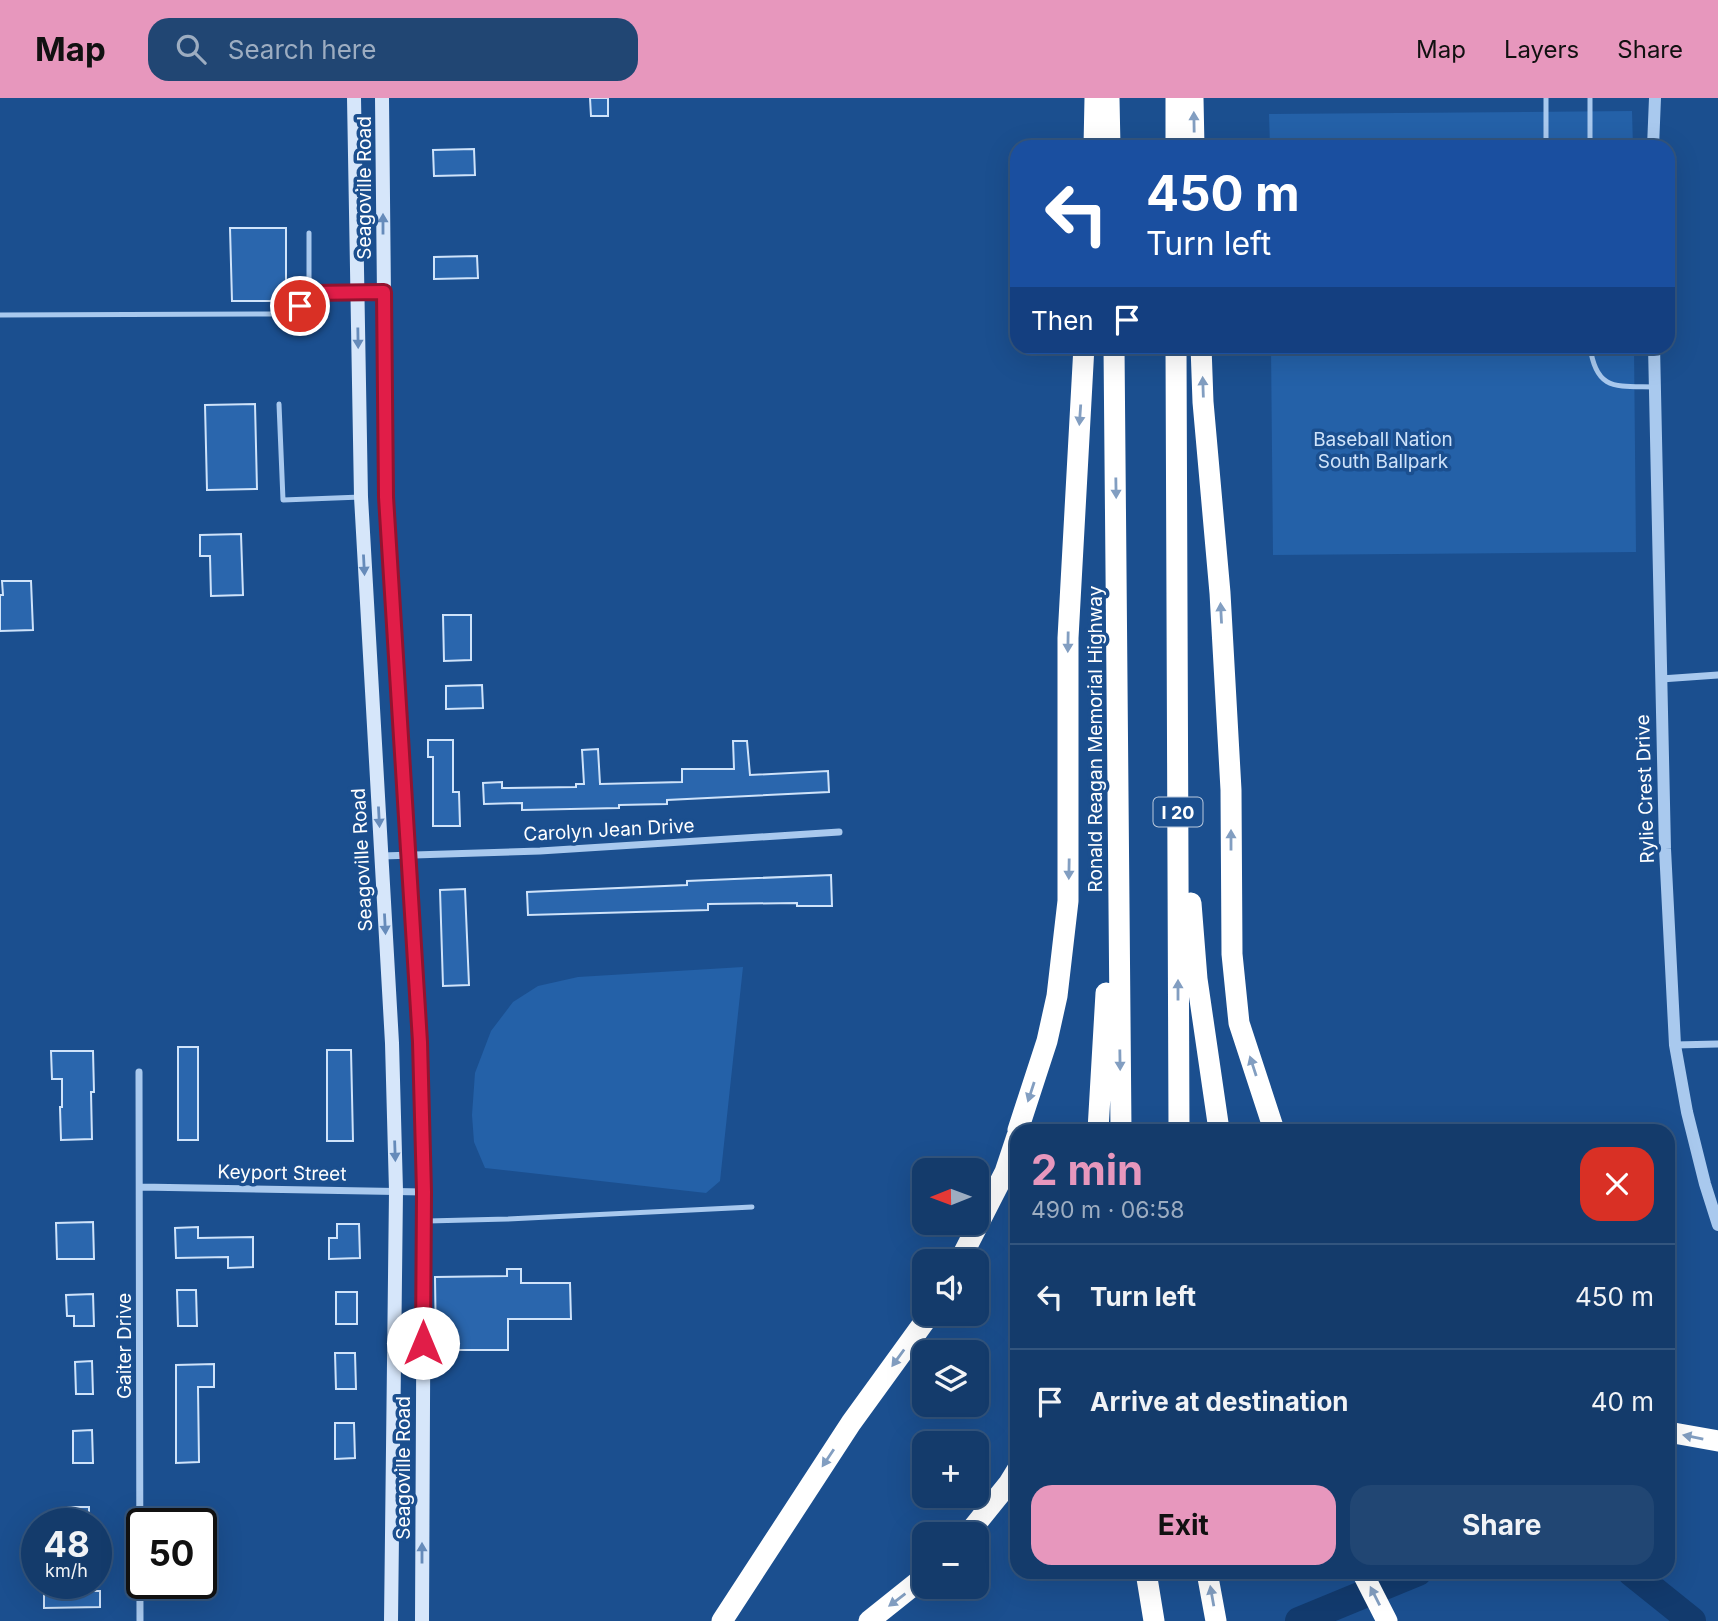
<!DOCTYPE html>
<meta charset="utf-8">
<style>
body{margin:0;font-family:Inter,sans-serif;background:#214673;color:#f1f3f6;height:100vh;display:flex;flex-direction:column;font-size:26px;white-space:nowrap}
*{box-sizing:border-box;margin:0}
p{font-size:23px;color:#9dadc1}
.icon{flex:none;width:38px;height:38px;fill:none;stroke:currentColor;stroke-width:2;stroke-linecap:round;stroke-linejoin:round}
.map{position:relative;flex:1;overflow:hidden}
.drawer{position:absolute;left:1010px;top:1026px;width:665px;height:455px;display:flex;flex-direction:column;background:#143b6b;border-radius:21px;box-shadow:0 7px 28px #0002,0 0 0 2px #33557e}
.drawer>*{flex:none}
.guide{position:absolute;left:1010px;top:42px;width:665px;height:214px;border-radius:21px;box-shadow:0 7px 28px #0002,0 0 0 2px #33557e;background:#1a4fa0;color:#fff;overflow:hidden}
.needle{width:46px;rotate:269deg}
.fabs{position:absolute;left:912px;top:1060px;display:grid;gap:14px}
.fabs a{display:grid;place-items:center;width:77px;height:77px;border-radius:14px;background:#143b6b;box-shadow:0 7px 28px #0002,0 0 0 2px #33557e;font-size:35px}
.speed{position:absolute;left:21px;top:1410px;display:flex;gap:14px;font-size:35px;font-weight:700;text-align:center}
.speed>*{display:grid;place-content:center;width:91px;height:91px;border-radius:50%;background:#143b6b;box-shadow:0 7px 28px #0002,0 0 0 2px #33557e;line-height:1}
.speed small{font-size:18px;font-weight:400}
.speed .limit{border:4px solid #111;border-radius:10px;background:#fff;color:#111}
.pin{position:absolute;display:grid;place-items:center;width:60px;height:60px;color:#fff;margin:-30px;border:4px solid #fff;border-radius:50%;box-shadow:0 2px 7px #0007}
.me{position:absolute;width:77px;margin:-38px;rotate:0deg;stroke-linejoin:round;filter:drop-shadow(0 0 5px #0008)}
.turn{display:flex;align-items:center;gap:24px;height:147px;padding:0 21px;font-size:32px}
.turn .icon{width:91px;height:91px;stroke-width:2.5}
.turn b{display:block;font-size:49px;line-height:60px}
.then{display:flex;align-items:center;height:66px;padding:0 21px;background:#0003;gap:14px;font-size:26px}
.round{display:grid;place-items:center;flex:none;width:74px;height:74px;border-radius:21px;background:#214673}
.overview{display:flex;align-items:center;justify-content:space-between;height:119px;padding:0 21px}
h1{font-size:42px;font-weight:700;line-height:52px;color:#e797bd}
.cta{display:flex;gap:14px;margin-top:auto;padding:14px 21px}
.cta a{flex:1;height:80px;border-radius:21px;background:#e797bd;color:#111;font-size:28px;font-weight:700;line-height:80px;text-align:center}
.cta a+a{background:#214673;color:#f1f3f6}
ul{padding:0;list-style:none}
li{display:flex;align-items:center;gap:21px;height:105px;padding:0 21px;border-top:2px solid #33557e}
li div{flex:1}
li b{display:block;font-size:26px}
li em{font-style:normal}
header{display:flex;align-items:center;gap:42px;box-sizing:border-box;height:98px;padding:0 35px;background:#e797bd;color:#111}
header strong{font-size:33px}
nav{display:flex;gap:38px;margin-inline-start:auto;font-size:24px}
.search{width:490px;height:63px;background:#214673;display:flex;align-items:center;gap:18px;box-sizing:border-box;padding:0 24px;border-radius:21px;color:#9dadc1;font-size:26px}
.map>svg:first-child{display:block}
.green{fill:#2461a8}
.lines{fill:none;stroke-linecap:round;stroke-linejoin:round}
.river{stroke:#123a6d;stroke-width:28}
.building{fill:#2a66ad;stroke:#cfe3fa;stroke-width:2}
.service{stroke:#a9c9ee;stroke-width:5}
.minor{stroke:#a9c9ee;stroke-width:7}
.tertiary{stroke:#a9c9ee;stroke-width:12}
.secondary{stroke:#d6e6fa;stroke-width:14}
.motorway{stroke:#fff;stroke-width:21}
.oneway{fill:#829ec1}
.oneway2{fill:#668bba}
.route-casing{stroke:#92132f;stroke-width:18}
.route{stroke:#e11d48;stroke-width:12}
.labels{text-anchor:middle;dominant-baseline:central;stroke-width:7;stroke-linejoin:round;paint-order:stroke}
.shield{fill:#1b4f8f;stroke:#bbcadd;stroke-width:2}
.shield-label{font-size:18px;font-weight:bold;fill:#fff}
.street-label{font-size:19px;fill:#fff;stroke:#1b4f8f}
.park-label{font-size:19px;fill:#cfe3fa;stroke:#1b4f8f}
</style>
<header>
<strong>Map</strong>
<div class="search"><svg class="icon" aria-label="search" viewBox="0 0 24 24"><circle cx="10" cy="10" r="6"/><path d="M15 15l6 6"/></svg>Search here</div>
<nav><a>Map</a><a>Layers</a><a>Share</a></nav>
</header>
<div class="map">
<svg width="1718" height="1523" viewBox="0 0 1718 1523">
<rect width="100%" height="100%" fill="#1b4f8f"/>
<path class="green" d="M1632 13 1633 49H1270L1269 16Z
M1271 249H1634L1636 454 1273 457Z
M743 869 720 1083 706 1095 485 1070 474 1044 472 1017 475 975 491 933 513 904 538 888 578 879Z"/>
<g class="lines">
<path class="river" d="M1631 1474 1692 1523
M1299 1523 1418 1474"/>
</g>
<path class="building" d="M590 0H608V18H591Z
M474 51 475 77 434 78 433 52Z
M230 130H286V203H232Z
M477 158 478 180 434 181V159Z
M255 306 257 391 207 392 205 307Z
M241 436 243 497 211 498 210 458H200V437Z
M2 483H31L33 532 0 533V497H3Z
M443 517H471V562L444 563Z
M482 587 483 610 446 611V588Z
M428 642H453V694H459L460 728H433V659H428Z
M733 643H747L750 677 828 673 829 694 667 702V706L619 707V710L522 712V705L484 706 483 685 502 684V690L576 689V686H584L582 652 598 651 600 686 682 684V671H734Z
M831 777 832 808H797V805L708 806V812L528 817 527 794 687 787V783Z
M465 791 469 887 443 888 440 792Z
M178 949H198V1042H178Z
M327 952H351L353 1043H327Z
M51 953H93L94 994H91L92 1041 61 1042 60 1009H62V981H52Z
M93 1124 94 1161H57L56 1125Z
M337 1126H359L360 1160 329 1161V1140H337Z
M198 1129V1140L253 1139V1169L228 1170V1159L176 1160 175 1130Z
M507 1171H521V1185H570L571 1221H508V1252H436L435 1179 507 1178Z
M177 1192H196L197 1228H178Z
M336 1194H357V1226H336Z
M93 1196 94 1228H74V1218H67L66 1197Z
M335 1255H355L356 1291H336Z
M92 1263 93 1296H76L75 1264Z
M214 1266V1289H198L199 1364 176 1365V1267Z
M335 1325H354L355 1360 335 1361Z
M92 1332 93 1365H73V1333Z
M67 1409H89V1426H67Z
M44 1486H85V1493H100V1509L44 1510Z"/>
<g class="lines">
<path class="service" d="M1546 49V0
M1590 49V0
M309 135V195H357
M0 217 280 216 296 211 309 195
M1590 248C1596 294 1617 288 1655 289
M279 306 283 402 361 399
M427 1123 508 1121 752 1109"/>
<path class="minor" d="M1661 581 1718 577
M382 758 540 753 839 734
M1675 947 1718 946
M139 974 140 1523
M140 1089 424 1094"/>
<path class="tertiary" d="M1653 49 1655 0
M1654 248 1665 751 1675 947 1687 1014 1705 1086 1718 1127"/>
<path class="secondary" d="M354 0 361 399 392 945 396 1093 391 1523
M382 0 386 399 420 944 424 1094 422 1523
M395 1246 423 1245"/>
<path class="motorway" d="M1109 0 1110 49
M1176 0V49
M1193 0 1194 49
M1094 49 1095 0
M1114 248 1121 1032
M1176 248 1179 1032
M1201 248 1203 304 1220 495 1231 692 1232 856 1239 925 1274 1032
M1191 805 1197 881 1219 1032
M1018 1032 1047 943 1057 898 1068 803V540L1084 248
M1098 1032 1106 895
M959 1164 1005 1074 1017 1038
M1668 1334 1718 1343
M967 1437 1009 1385 1017 1372
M1146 1474 1154 1523
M1207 1474 1216 1523
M1362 1474 1387 1523
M722 1523 851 1325 930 1216
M869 1523 924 1479"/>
</g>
<defs><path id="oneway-solid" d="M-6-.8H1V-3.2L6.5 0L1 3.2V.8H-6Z" transform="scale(1.75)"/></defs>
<g class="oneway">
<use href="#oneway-solid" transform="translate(1194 24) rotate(-91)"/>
<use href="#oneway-solid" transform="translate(1203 289) rotate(-92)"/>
<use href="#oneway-solid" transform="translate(1080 317) rotate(94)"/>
<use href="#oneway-solid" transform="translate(1116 390) rotate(89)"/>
<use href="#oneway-solid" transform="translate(1221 515) rotate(-93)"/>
<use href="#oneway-solid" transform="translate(1068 544) rotate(91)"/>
<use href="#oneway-solid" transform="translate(1231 742) rotate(-90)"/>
<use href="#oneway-solid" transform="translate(1069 771) rotate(91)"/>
<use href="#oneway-solid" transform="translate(1178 892) rotate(-90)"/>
<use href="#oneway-solid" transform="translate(1120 962) rotate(89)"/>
<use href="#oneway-solid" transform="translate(1253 968) rotate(-108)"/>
<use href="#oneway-solid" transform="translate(1031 994) rotate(108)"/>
<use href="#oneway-solid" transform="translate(898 1260) rotate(126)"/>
<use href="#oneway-solid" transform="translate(1693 1339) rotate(-169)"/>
<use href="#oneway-solid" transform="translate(828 1360) rotate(124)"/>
<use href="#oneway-solid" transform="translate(1212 1498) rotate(-100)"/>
<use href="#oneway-solid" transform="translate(1375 1498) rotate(-117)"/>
<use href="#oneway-solid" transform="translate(897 1502) rotate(143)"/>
</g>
<g class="oneway2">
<use href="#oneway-solid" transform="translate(383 126) rotate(-90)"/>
<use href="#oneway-solid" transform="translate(358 240) rotate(89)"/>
<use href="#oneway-solid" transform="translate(364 467) rotate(87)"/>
<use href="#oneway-solid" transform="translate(379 719) rotate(87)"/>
<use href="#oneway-solid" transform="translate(385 826) rotate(87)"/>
<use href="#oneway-solid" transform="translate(395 1053) rotate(88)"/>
<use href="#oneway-solid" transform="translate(422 1455) rotate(-90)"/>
</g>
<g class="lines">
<defs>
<path id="route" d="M300 208 309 195 384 194 386 399 420 944 424 1094 423 1245"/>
</defs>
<use href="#route" class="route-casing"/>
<use href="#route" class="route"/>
</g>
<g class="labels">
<rect class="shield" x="1153.5" y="699.5" width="49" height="29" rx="5"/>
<g class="shield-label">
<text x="1178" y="714">I 20</text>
</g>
<g class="street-label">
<text transform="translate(364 90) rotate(-90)">Seagoville Road</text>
<text transform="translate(1095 641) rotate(-90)">Ronald Reagan Memorial Highway</text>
<text transform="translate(1645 691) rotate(-92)">Rylie Crest Drive</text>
<text transform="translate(609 732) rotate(-3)">Carolyn Jean Drive</text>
<text transform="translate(362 762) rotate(-93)">Seagoville Road</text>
<text transform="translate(282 1075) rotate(1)">Keyport Street</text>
<text transform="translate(124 1248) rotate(-90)">Gaiter Drive</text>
<text transform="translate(403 1370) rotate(-90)">Seagoville Road</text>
</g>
<g class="park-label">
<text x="1383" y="341">Baseball Nation<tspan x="1383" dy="22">South Ballpark</tspan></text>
</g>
</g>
</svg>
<div class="fabs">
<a><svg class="needle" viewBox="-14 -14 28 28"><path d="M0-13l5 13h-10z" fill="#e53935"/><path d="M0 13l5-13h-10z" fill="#9dadc1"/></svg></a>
<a><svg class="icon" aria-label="sound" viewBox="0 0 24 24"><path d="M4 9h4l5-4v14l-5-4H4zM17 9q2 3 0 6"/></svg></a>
<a><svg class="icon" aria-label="layers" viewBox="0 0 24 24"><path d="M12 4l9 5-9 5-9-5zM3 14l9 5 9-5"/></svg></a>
<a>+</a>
<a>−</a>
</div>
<div class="speed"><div>48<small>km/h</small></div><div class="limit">50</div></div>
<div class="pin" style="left:300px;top:208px;background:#d93025"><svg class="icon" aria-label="arrive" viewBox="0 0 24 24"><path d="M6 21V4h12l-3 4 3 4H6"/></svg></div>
<svg class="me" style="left:423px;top:1245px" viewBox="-20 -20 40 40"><circle r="19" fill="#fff"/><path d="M0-13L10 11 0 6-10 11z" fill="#e11d48"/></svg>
<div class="guide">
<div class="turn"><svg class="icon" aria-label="left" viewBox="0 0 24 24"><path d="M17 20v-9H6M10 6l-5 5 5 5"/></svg><div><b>450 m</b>Turn left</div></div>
<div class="then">Then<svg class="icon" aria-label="arrive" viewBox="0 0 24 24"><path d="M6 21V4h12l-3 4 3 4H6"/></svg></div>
</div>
<section class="drawer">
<div class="overview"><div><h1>2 min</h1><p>490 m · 06:58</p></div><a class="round" style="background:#d93025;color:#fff"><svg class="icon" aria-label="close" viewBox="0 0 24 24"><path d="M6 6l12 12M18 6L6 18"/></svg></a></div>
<ul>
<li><svg class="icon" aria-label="left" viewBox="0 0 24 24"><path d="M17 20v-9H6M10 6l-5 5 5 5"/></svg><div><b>Turn left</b></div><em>450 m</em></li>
<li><svg class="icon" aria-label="arrive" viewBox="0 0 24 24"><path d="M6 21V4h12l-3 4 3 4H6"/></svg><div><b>Arrive at destination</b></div><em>40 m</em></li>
</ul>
<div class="cta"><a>Exit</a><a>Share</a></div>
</section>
</div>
